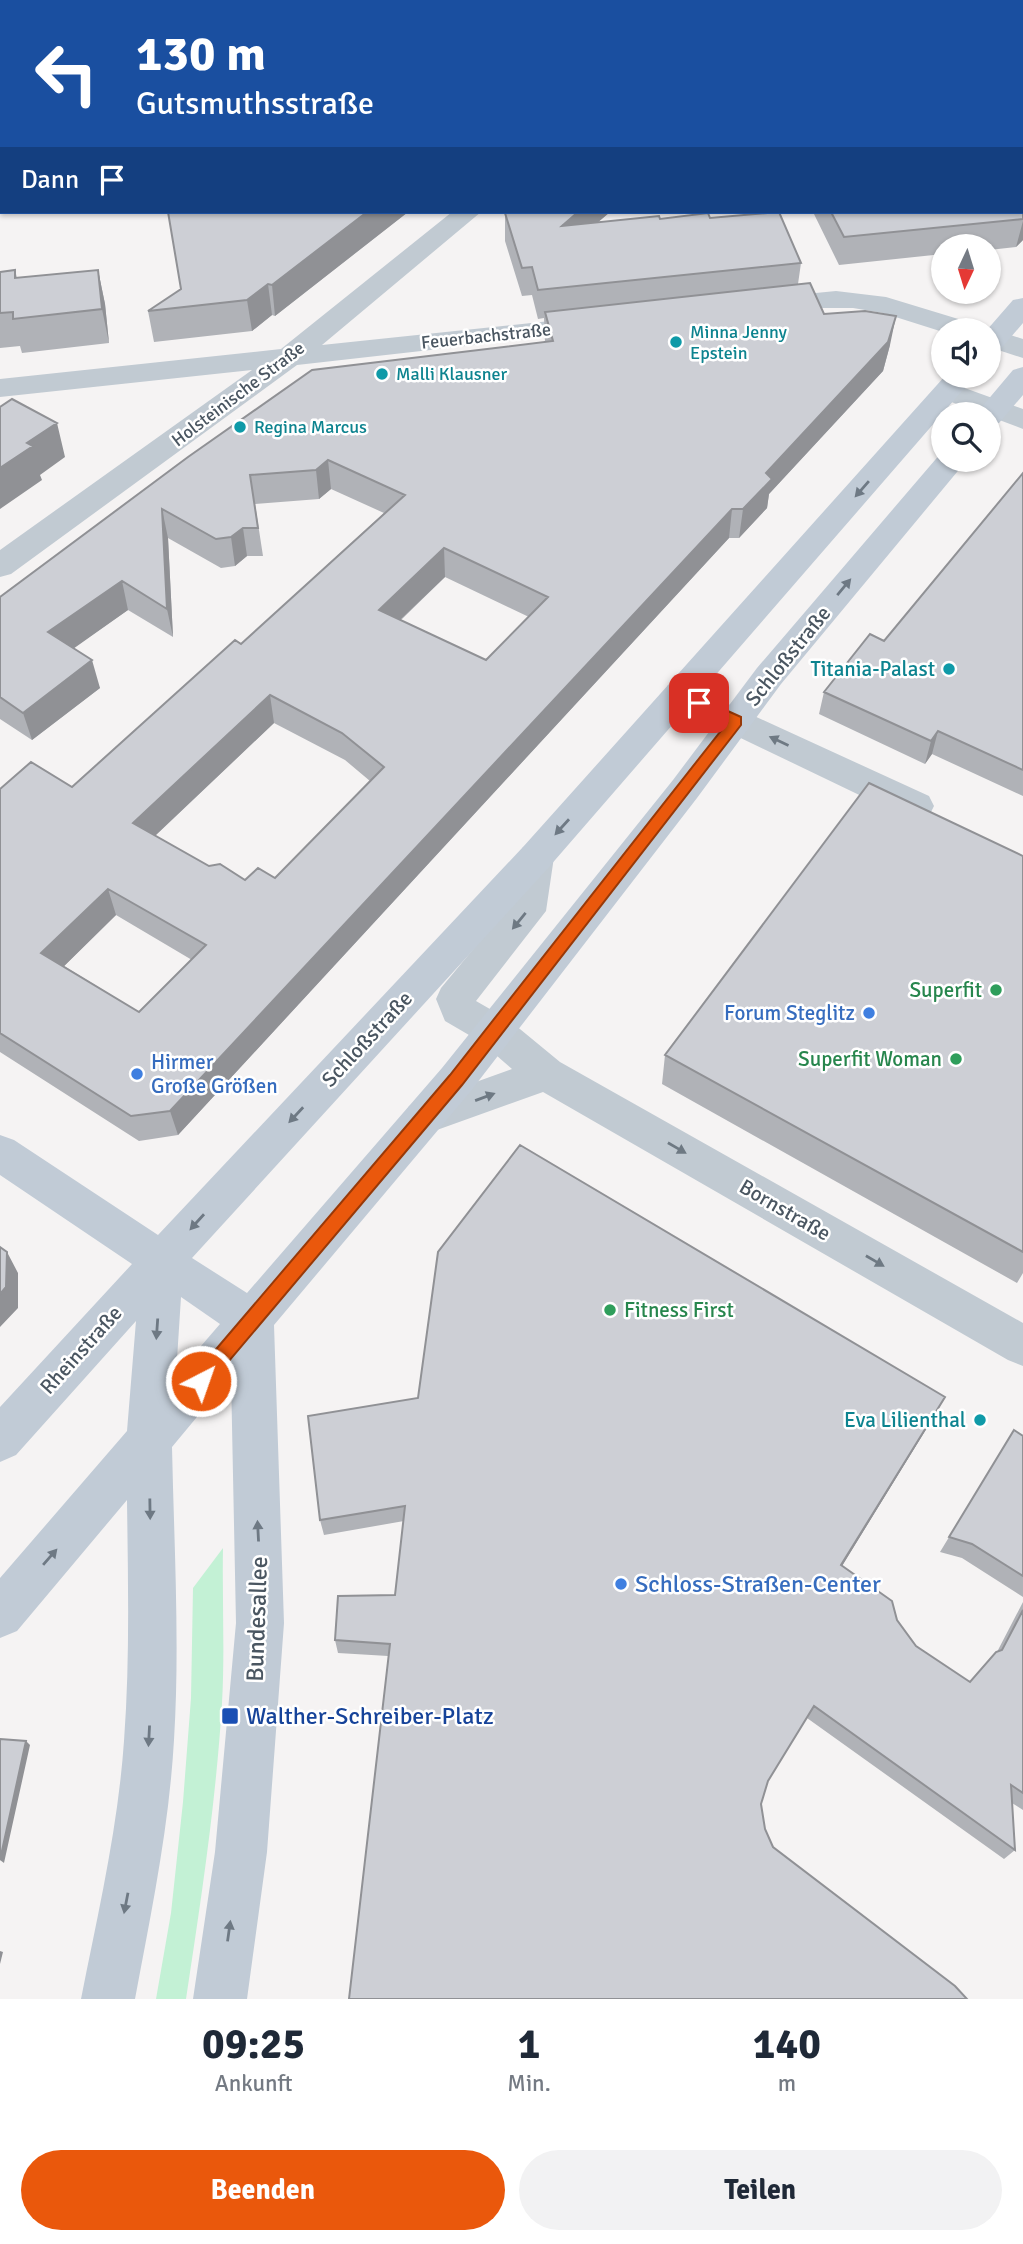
<!DOCTYPE html>
<html lang="de">
<meta charset="utf-8">
<style>
body{margin:0;font-family:Signika,sans-serif;background:#f2f2f3;color:#1f2937;height:100vh;display:flex;flex-direction:column;font-size:26px;white-space:nowrap}
*{box-sizing:border-box;margin:0}
p{font-size:23px;color:#747a83}
.icon{flex:none;width:38px;height:38px;fill:none;stroke:currentColor;stroke-width:2;stroke-linecap:round;stroke-linejoin:round}
.map{position:relative;height:1999px;overflow:hidden}
.side{display:flex;flex-direction:column;background:#fff;flex:1}
.side>*{flex:none}
.banner{position:absolute;left:0px;top:0px;width:1024px;height:214px;box-shadow:0 2px 5px #0004;background:#1a4fa0;color:#fff;overflow:hidden}
.needle{width:46px;rotate:184deg}
.fabs{position:absolute;left:931px;top:234px;display:grid;gap:14px}
.fabs a{display:grid;place-items:center;width:70px;height:70px;border-radius:50%;background:#fff;box-shadow:0 2px 5px #0004;font-size:35px}
.pin{position:absolute;display:grid;place-items:center;width:60px;height:60px;color:#fff;margin:-30px;border-radius:14px;box-shadow:0 4px 10px #0006}
.me{position:absolute;width:77px;margin:-38px;rotate:41deg;stroke-linejoin:round;filter:drop-shadow(0 0 5px #0008)}
.turn{display:flex;align-items:center;gap:24px;height:147px;padding:0 21px;font-size:32px}
.turn .icon{width:91px;height:91px;stroke-width:2.5}
.turn b{display:block;font-size:49px;line-height:60px}
.then{display:flex;align-items:center;height:66px;padding:0 21px;background:#0003;gap:14px;font-size:26px}
.eta{display:flex;justify-content:space-evenly;align-items:center;height:119px;text-align:center}
.eta b{font-size:42px;font-weight:700;line-height:49px}
.action{display:flex;gap:14px;margin-top:auto;padding:14px 21px}
.action a{flex:1;height:80px;border-radius:42px;background:#ea580c;color:#fff;font-size:28px;font-weight:700;line-height:80px;text-align:center}
.action a+a{background:#f2f2f3;color:#1f2937}
.map>svg:first-child{display:block}
.green{fill:#c3f1d5}
.lines{fill:none;stroke-linecap:round;stroke-linejoin:round}
.highway-casing{stroke:#7690ad;stroke-width:4}
.street{fill:#c1cad2;fill-rule:evenodd}
.secondary{fill:#c1cbd6;fill-rule:evenodd}
.highway{fill:#8ba5c1;fill-rule:evenodd}
.wall{fill:#b0b2b7;fill-rule:evenodd}
.shaded-wall{fill:#909195}
.building{fill:#cdcfd5;stroke:#909195;stroke-width:2;fill-rule:evenodd}
.oneway{fill:#6e7984}
.oneway2{fill:#6e7983}
.route{fill:#ea580c;stroke:#983908;stroke-width:2}
.culture-dot{fill:#0f9aa8;stroke:#fff;stroke-width:2.5}
.leisure-dot{fill:#2e9e5b;stroke:#fff;stroke-width:2.5}
.shop-dot{fill:#3f7fe0;stroke:#fff;stroke-width:2.5}
.transit-dot{fill:#1a4fb4;stroke:#fff;stroke-width:2.5}
.labels{text-anchor:middle;dominant-baseline:central;stroke-width:5;stroke-linejoin:round;paint-order:stroke}
.far-culture-label{font-size:18px;fill:#0d838f;stroke:#fff;text-anchor:start}
.far-street-label{font-size:18px;fill:#4a5661;stroke:#fff}
.street-label{font-size:21px;fill:#4a5661;stroke:#fff}
.culture-label{font-size:21px;fill:#0d838f;stroke:#fff;text-anchor:end}
.leisure-label{font-size:21px;fill:#27864d;stroke:#fff;text-anchor:end}
.shop-label{font-size:21px;fill:#366cbe;stroke:#fff;text-anchor:end}
.near-shop-label{font-size:24px;fill:#366cbe;stroke:#fff;text-anchor:start}
.near-street-label{font-size:24px;fill:#4a5661;stroke:#fff}
.near-transit-label{font-size:24px;fill:#164399;stroke:#fff;text-anchor:start}
</style>
<div class="map">
<svg width="1023" height="1999" viewBox="0 0 1023 1999">
<rect width="100%" height="100%" fill="#f5f3f3"/>
<path class="green" d="M223 1548C222 1599 225 1651 222 1703 216 1802 201 1900 186 1999H156L171 1913 183 1802 191 1698 193 1588Z"/>
<g class="lines">
<defs>
<path id="highway" d="M4 0H30L3 2Z"/>
</defs>
<use href="#highway" class="highway-casing"/>
<path class="street" d="M59 0H84L58 2Z
M717 0H741L716 2Z
M0 28H2V42H0Z
M452 212H481L322 345 597 316 607 318 611 324 607 330 297 365 11 574 0 577V550L252 370 0 397V379L281 349Z
M836 291 886 297 978 325 982 330 989 328 1023 339V358L989 347V331L943 332 883 313 853 308H818L765 314 755 312 751 306 755 300 765 298Z
M948 382 1023 409V429L938 397 933 391 938 385Z
M680 682 929 796 934 806 929 816 916 819 903 816 668 703 663 694 668 685Z
M536 843 549 847 554 857 546 911 476 1001 509 1020 560 1062 1023 1323V1366L1008 1360 543 1092 423 1135 409 1130 403 1118 409 1106 512 1069 481 1042 445 1021 436 999 441 988 509 906 518 857 523 847Z"/>
<path class="secondary" d="M1023 298V323L999 351 989 354V331H986L1013 300Z
M1023 367V395L999 423 989 425V415H975L1013 370Z
M945 376H975L549 867 192 1258 247 1293 442 1068 673 780 757 668 941 453 943 460H967L781 684 697 798 470 1092 274 1325 284 1623 267 1852 247 1999H193L215 1852 236 1623 231 1376 172 1447C174 1544 180 1643 174 1740 169 1828 151 1913 135 1999H81C98 1913 118 1828 124 1741 130 1661 128 1580 127 1500L17 1631 0 1638V1578L127 1431 136 1321 16 1455 0 1462V1407L132 1264 0 1175V1135L14 1140 158 1235 523 847ZM181 1297 220 1324 176 1375Z"/>
<use href="#highway" class="highway"/>
</g>
<path class="wall" d="M1023 0V240L1016 247 989 250V247H943V254L839 265 813 212H1022Z
M2 37V148L0 147V38Z
M168 212H408L275 316 272 315 252 331 154 342 148 311 181 289Z
M507 212H610L598 222 660 219 710 218 801 263 798 284 824 314 890 345 883 371 769 494 767 508 739 538H729L178 1135 139 1141 0 1052V789L72 787 241 644 384 513 331 489 319 499 255 504 263 556H247L235 566 221 568 168 538 173 637 128 610 73 648 100 688 32 740 0 719V597L188 457 545 342 544 318 538 319 532 295 522 296 505 241V213ZM445 577 529 617 486 660 401 620ZM274 723 345 760 370 781 275 878 245 880 209 866 155 836ZM116 915 192 960 139 1012 64 966Z
M15 270 17 278 98 270 105 304 109 343 22 353 20 346 0 348V272Z
M1023 473V796L932 754 925 764 819 714 824 692 884 641Z
M1023 856V1273L1017 1283 662 1084 665 1055Z
M945 1397 936 1413 842 1566 897 1620 916 1646 970 1682 997 1652 1023 1602V1810L1012 1803 1015 1850 1004 1859 807 1718 388 1656 338 1653 335 1640 395 1595 404 1521 324 1535 320 1520Z
M1014 1430 1023 1436V1597L962 1558 940 1552Z"/>
<path class="shaded-wall" d="M634 0H661V2H632Z
M667 0H679L677 2H667Z
M367 212H408L275 316 272 285Z
M578 212H610L561 254 562 226Z
M1023 221V240L1016 247Z
M98 270 105 304 109 343 102 309Z
M268 284 272 315 252 331 247 300Z
M896 316 890 345 883 371 769 494 767 508 739 538 743 509 766 473Z
M57 423 65 457 40 475 42 480 0 509V468L27 443Z
M328 460 331 489 319 499 316 470Z
M162 509 168 538 173 637 167 609Z
M732 509 729 538 178 1135 170 1111Z
M243 528 247 556 235 566 231 537Z
M444 548 445 577 381 638 379 610Z
M122 581 128 610 56 661 48 632Z
M92 660 100 688 32 740 23 713Z
M270 695 274 723 140 850 133 823Z
M938 731 932 754 925 764 931 741Z
M108 889 116 915 51 979 41 953Z
M7 1252 18 1273V1308L0 1327V1294Z
M945 1397 936 1413 834 1579 841 1565Z
M26 1741 30 1745 4 1863 0 1860Z
M0 1951 3 1952 0 1964Z"/>
<path class="building" d="M76 0H143L147 2H72Z
M502 0H634L632 2H500Z
M757 0H1023V219L844 237 831 212H1022V2H755Z
M2 37V121L0 120V38Z
M168 212H367L272 285 268 284 247 300 148 311 181 289Z
M507 212H578L562 226 659 216 660 219 708 213 710 218 779 212 801 263 538 290 532 267 522 268 505 213Z
M15 270V278L98 270 102 309 13 319V312L0 313V272Z
M810 283 824 314 865 311 896 316 888 342 766 473 772 479 743 509H732L170 1111 131 1116 0 1033V789L31 762 72 787 235 640 241 644 405 495 328 460 316 470 250 475 258 528H243L231 537 216 539 162 509 167 609 122 581 48 632 92 660 23 713 0 697V597L188 457 312 370 553 341 545 312ZM444 548 548 597 486 660 379 610ZM270 695 342 733 384 767 275 878 258 868 245 880 220 864 209 866 133 823ZM108 889 206 945 139 1012 41 953Z
M12 399 57 423 27 443 33 446 0 468V407Z
M1023 473V770L938 731 931 741 824 692 870 634 884 641Z
M869 783 1023 856V1252L665 1055Z
M520 1145 945 1397 841 1565 892 1601 897 1620 916 1646 970 1682 996 1652 1002 1650 1023 1610V1793L1011 1785 1015 1850 814 1706 768 1781 761 1804 765 1829 773 1847 955 1986 967 1999H349L390 1644 335 1640 338 1596 395 1595 405 1506 320 1520 308 1416 418 1398 438 1252Z
M0 1247 7 1252 6 1287 0 1294Z
M1014 1430 1023 1436V1576L972 1544 949 1537Z
M0 1739 26 1741 0 1860Z"/>
<defs><path id="oneway-solid" d="M-6-.8H1V-3.2L6.5 0L1 3.2V.8H-6Z" transform="scale(1.75)"/></defs>
<g class="oneway">
<use href="#oneway-solid" transform="translate(862 489) rotate(131)"/>
<use href="#oneway-solid" transform="translate(844 587) rotate(-50)"/>
<use href="#oneway-solid" transform="translate(562 827) rotate(132)"/>
<use href="#oneway-solid" transform="translate(296 1115) rotate(133)"/>
<use href="#oneway-solid" transform="translate(197 1222) rotate(132)"/>
<use href="#oneway-solid" transform="translate(157 1329) rotate(94)"/>
<use href="#oneway-solid" transform="translate(150 1509) rotate(89)"/>
<use href="#oneway-solid" transform="translate(258 1531) rotate(-93)"/>
<use href="#oneway-solid" transform="translate(50 1557) rotate(-49)"/>
<use href="#oneway-solid" transform="translate(149 1736) rotate(93)"/>
<use href="#oneway-solid" transform="translate(126 1903) rotate(101)"/>
<use href="#oneway-solid" transform="translate(229 1931) rotate(-82)"/>
</g>
<g class="oneway2">
<use href="#oneway-solid" transform="translate(779 741) rotate(-155)"/>
<use href="#oneway-solid" transform="translate(519 921) rotate(129)"/>
<use href="#oneway-solid" transform="translate(485 1097) rotate(-20)"/>
<use href="#oneway-solid" transform="translate(677 1148) rotate(30)"/>
<use href="#oneway-solid" transform="translate(875 1261) rotate(30)"/>
</g>
<path class="route" d="M699 698 741 717V725L462 1085 207 1387 201 1389 194 1387 192 1381 194 1375 450 1075 727 723 694 707V700Z"/>
<g class="culture-dot">
<circle cx="676" cy="342" r="7"/>
<circle cx="382" cy="374" r="7"/>
<circle cx="240" cy="427" r="7"/>
<circle cx="949" cy="669" r="7"/>
<circle cx="980" cy="1420" r="7"/>
</g>
<g class="leisure-dot">
<circle cx="996" cy="990" r="7"/>
<circle cx="956" cy="1059" r="7"/>
<circle cx="610" cy="1310" r="7"/>
</g>
<g class="shop-dot">
<circle cx="869" cy="1013" r="7"/>
<circle cx="137" cy="1074" r="7"/>
<circle cx="621" cy="1584" r="7"/>
</g>
<rect class="transit-dot" x="221" y="1707" width="18" height="18" rx="3.5"/>
<g class="labels">
<g class="far-culture-label">
<text x="690" y="332">Minna Jenny<tspan x="690" dy="21">Epstein</tspan></text>
<text x="396" y="374">Malli Klausner</text>
<text x="254" y="427">Regina Marcus</text>
</g>
<g class="far-street-label">
<text transform="translate(486 336) rotate(-6)">Feuerbachstraße</text>
<text transform="translate(238 394) rotate(-37)">Holsteinische Straße</text>
</g>
<g class="street-label">
<text transform="translate(788 656) rotate(-51)">Schloßstraße</text>
<text transform="translate(367 1039) rotate(-47)">Schloßstraße</text>
<text transform="translate(785 1210) rotate(30)">Bornstraße</text>
<text transform="translate(81 1350) rotate(-48)">Rheinstraße</text>
</g>
<g class="culture-label">
<text x="935" y="669">Titania-Palast</text>
<text x="966" y="1420">Eva Lilienthal</text>
</g>
<g class="leisure-label">
<text x="982" y="990">Superfit</text>
<text x="942" y="1059">Superfit Woman</text>
<text x="624" y="1310" text-anchor="start">Fitness First</text>
</g>
<g class="shop-label">
<text x="855" y="1013">Forum Steglitz</text>
<text x="151" y="1062" text-anchor="start">Hirmer<tspan x="151" dy="24">Große Größen</tspan></text>
</g>
<g class="near-shop-label">
<text x="635" y="1584">Schloss-Straßen-Center</text>
</g>
<g class="near-street-label">
<text transform="translate(257 1619) rotate(-88)">Bundesallee</text>
</g>
<g class="near-transit-label">
<text x="246" y="1716">Walther-Schreiber-Platz</text>
</g>
</g>
</svg>
<div class="fabs">
<a><svg class="needle" viewBox="-14 -14 28 28"><path d="M0-13l5 13h-10z" fill="#e53935"/><path d="M0 13l5-13h-10z" fill="#747a83"/></svg></a>
<a><svg class="icon" aria-label="sound" viewBox="0 0 24 24"><path d="M4 9h4l5-4v14l-5-4H4zM17 9q2 3 0 6"/></svg></a>
<a><svg class="icon" aria-label="search" viewBox="0 0 24 24"><circle cx="10" cy="10" r="6"/><path d="M15 15l6 6"/></svg></a>
</div>
<div class="pin" style="left:699px;top:703px;background:#d93025"><svg class="icon" aria-label="arrive" viewBox="0 0 24 24"><path d="M6 21V4h12l-3 4 3 4H6"/></svg></div>
<svg class="me" style="left:201px;top:1381px" viewBox="-20 -20 40 40"><circle r="17" fill="#ea580c" stroke="#fff" stroke-width="3"/><path d="M0-11L8 9 0 5-8 9z" fill="#fff"/></svg>
<div class="banner">
<div class="turn"><svg class="icon" aria-label="left" viewBox="0 0 24 24"><path d="M17 20v-9H6M10 6l-5 5 5 5"/></svg><div><b>130 m</b>Gutsmuthsstraße</div></div>
<div class="then">Dann<svg class="icon" aria-label="arrive" viewBox="0 0 24 24"><path d="M6 21V4h12l-3 4 3 4H6"/></svg></div>
</div>
</div>
<section class="side">
<div class="eta">
<div><b>09:25</b><p>Ankunft</p></div>
<div><b>1</b><p>Min.</p></div>
<div><b>140</b><p>m</p></div>
</div>
<div class="action"><a>Beenden</a><a>Teilen</a></div>
</section>
